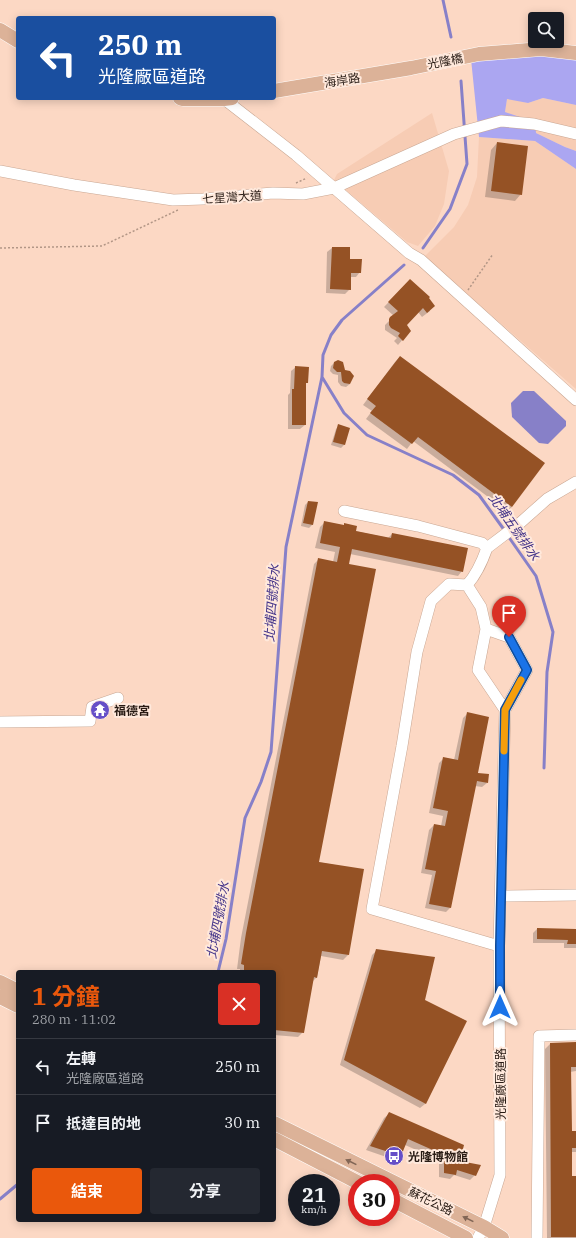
<!DOCTYPE html>
<html lang="zh-TW">
<meta charset="utf-8">
<style>
body{margin:0;font-family:"IBM Plex Serif","Noto Sans TC",serif;background:#242831;color:#f1f3f6;height:100vh;display:flex;flex-direction:column;font-size:15px;white-space:nowrap}
*{box-sizing:border-box;margin:0}
p{font-size:13px;color:#9ea1a6}
.icon{flex:none;width:22px;height:22px;fill:none;stroke:currentColor;stroke-width:2;stroke-linecap:round;stroke-linejoin:round}
.map{position:relative;flex:1;overflow:hidden}
.details{position:absolute;left:16px;top:970px;width:260px;height:252px;display:flex;flex-direction:column;background:#171b24;border-radius:4px;box-shadow:0 2px 10px #0003}
.details>*{flex:none}
.top-card{position:absolute;left:16px;top:16px;width:260px;height:84px;border-radius:4px;box-shadow:0 2px 10px #0003;background:#1a4fa0;color:#fff;overflow:hidden}
.fabs{position:absolute;left:528px;top:12px;display:grid;gap:8px}
.fabs a{display:grid;place-items:center;width:36px;height:36px;border-radius:4px;background:#171b24;box-shadow:0 2px 10px #0003;font-size:20px}
.speed{position:absolute;left:288px;top:1174px;display:flex;gap:8px;font-size:20px;font-weight:700;text-align:center}
.speed>*{display:grid;place-content:center;width:52px;height:52px;border-radius:50%;background:#171b24;box-shadow:0 2px 10px #0003;line-height:1}
.speed small{font-size:10px;font-weight:400}
.speed .limit{border:6px solid #d22;background:#fff;color:#111}
.pin{position:absolute;display:grid;place-items:center;width:34px;height:34px;color:#fff;margin:-41px -17px;border-radius:50% 50% 50% 0;rotate:-45deg;box-shadow:0 0 4px #0007}
.pin .icon{rotate:45deg}
.me{position:absolute;width:44px;margin:-22px;rotate:0deg;stroke-linejoin:round;filter:drop-shadow(0 0 3px #0008)}
.turn{display:flex;align-items:center;gap:14px;height:84px;padding:0 16px;font-size:18px}
.turn .icon{width:52px;height:52px;stroke-width:2.5}
.turn b{display:block;font-size:28px;line-height:34px}
.round{display:grid;place-items:center;flex:none;width:42px;height:42px;border-radius:4px;background:#242831}
.summary{display:flex;align-items:center;justify-content:space-between;height:68px;padding:0 16px}
h1{font-size:24px;font-weight:700;line-height:30px;color:#ea580c}
.action{display:flex;gap:8px;margin-top:auto;padding:8px 16px}
.action a{flex:1;height:46px;border-radius:4px;background:#ea580c;color:#fff;font-size:16px;font-weight:700;line-height:46px;text-align:center}
.action a+a{background:#242831;color:#f1f3f6}
ul{padding:0;list-style:none}
li{display:flex;align-items:center;gap:12px;height:56px;padding:0 16px;border-top:1px solid #363941}
li div{flex:1}
li b{display:block;font-size:15px}
li em{font-style:normal}
.map>svg:first-child{display:block}
.built{fill:#f7ccb4}
.forest{fill:#aba6f1}
.water{fill:#8780c8}
.shadow{fill:#0003}
.lines{fill:none;stroke-linecap:round;stroke-linejoin:round}
.stream{stroke:#8780c8;stroke-width:3}
.building{fill:#955225}
.minor-casing{stroke:#c9a793;stroke-width:12}
.major-casing{stroke:#fff;stroke-width:15}
.path{stroke:#b29686;stroke-width:1.5;stroke-dasharray:2 2;stroke-linecap:butt}
.minor{stroke:#fff;stroke-width:11}
.major{stroke:#dcb298;stroke-width:14}
.oneway{fill:#826656}
.route-casing{stroke:#114b97;stroke-width:10}
.route{stroke:#1a73e8;stroke-width:7}
.slow{stroke:#f59e0b;stroke-width:7}
.labels{text-anchor:middle;dominant-baseline:central;stroke-width:4;stroke-linejoin:round;paint-order:stroke}
.street-label{font-size:12px;fill:#281b14;stroke:#ffe9dc}
.poi-label{font-size:12px;font-weight:bold;fill:#281b14;stroke:#ffe9dc;text-anchor:start}
.water-label{font-size:13px;font-style:italic;fill:#433389;stroke:#ffe9dc}
</style>
<div class="map">
<svg width="576" height="1238" viewBox="0 0 576 1238">
<rect width="100%" height="100%" fill="#fcd8c4"/>
<path class="built" d="M507 98 528 103 543 98 576 105V151L565 147 536 133 505 112Z
M432 113 449 171 444 204 435 226 418 246 407 242 334 180 337 174Z
M479 137 535 141 576 169V389L474 300 423 258 454 227 468 205 477 177Z"/>
<path class="forest" d="M532 52 576 58V105L543 98 528 103 507 99 505 112 535 122 536 133 565 147 576 151V169L535 141 479 137 471 59Z"/>
<path class="water" d="M523 391H534L566 421V426L548 444 539 443 512 417 511 403Z"/>
<path class="shadow" d="M497 143 521 194 515 201 485 197 491 150Z
M332 248 349 260 360 272 356 277H350V289L345 294 326 293 327 252Z
M410 280 430 311 422 317 418 312 405 325 410 331 398 345 394 341 397 338 385 330V325L394 316 384 307Z
M400 357 512 507 507 511 413 441 407 449 366 419 372 411 363 405 395 362Z
M334 363 345 371 350 384 346 387 341 386 338 382V375L333 374 330 371 331 366Z
M296 367 307 382 305 385V425L300 429H288V395L290 393 291 371Z
M339 426 349 429 344 445 341 448 331 445 336 429Z
M308 502 316 503 312 525 309 528 301 526 305 505Z
M325 522 355 531 388 538 392 534 462 571 458 576 350 554 348 565 318 862 362 870 348 955 343 960 321 956 317 977 312 982 303 1032 298 1037 274 1035V972H240V969H237L241 938 314 564 319 559 333 562 335 552 315 548 320 527Z
M468 713 477 773 487 783 482 787 475 786 450 908 446 912 425 908 432 875 421 873 429 830 434 825 441 826 443 816 429 813 439 763 444 758 454 760 463 718Z
M537 929 576 930V948H564V943H533V933Z
M377 950 424 1001 466 1021 425 1104 420 1108 340 1065 372 955Z
M576 1043V1071L570 1072 571 1132H576V1152H571V1177H576V1238H547L545 1049 550 1044Z
M389 1114 459 1162 475 1175 470 1180 454 1175 450 1179 439 1177V1160L405 1145 400 1155 395 1160 366 1150 384 1118Z"/>
<g class="lines">
<path class="stream" d="M443 0 451 37
M423 248 450 209 467 164 461 81
M322 377 344 413 367 435 453 475 479 495 505 531
M508 536 536 576 553 632 547 672 544 768
M218 972 226 939 245 818 261 782 271 752 286 547 322 377 323 355 331 335 342 320 404 265
M0 1199 18 1184"/>
</g>
<path class="building" d="M497 142 528 146 522 195 491 191Z
M332 247H350V259H362L361 273H351V290L330 289Z
M410 279 430 297 429 298 435 306 427 313 423 308 407 325 411 331 403 341 398 336 400 333 391 328 389 325V319L390 317 398 311 388 302Z
M400 356 545 463 512 507 418 437 412 444 370 413 376 406 367 399Z
M338 360 343 362 345 370 350 371 354 376 350 384 344 383 342 381 341 372H337L333 368 334 362Z
M295 366 309 367 308 383H306V425H292V389H294Z
M338 424 350 428 345 445 333 442Z
M308 501 318 502 313 525 303 523Z
M324 521 344 525V523L357 526 356 531 391 538 392 533 468 548 463 572 352 549 349 564 376 569 319 862 364 869 349 955 322 951 317 978 314 977 304 1033 274 1030V972H244V965L241 964 246 933 318 558 337 562 340 547 320 543Z
M467 712 489 717 478 773 489 774 488 783 477 781 451 908 429 904 436 871 425 869 434 824 445 826 448 811 433 808 443 757 458 760Z
M537 928 576 929V944H567L568 940 537 939Z
M376 949 435 957 425 1000 467 1021 426 1104 344 1060Z
M576 1042V1067H571L572 1131H576V1148H572V1176H576V1237H551L550 1043Z
M389 1112 464 1145 460 1161 481 1165 476 1176 457 1170 456 1175 444 1173V1155L408 1139 401 1156 370 1146Z"/>
<g class="lines">
<defs>
<path id="minor" d="M224 99 296 155 409 253 421 260 576 400
M0 171 74 185 173 200 203 199 273 193 303 194 334 188 454 134 501 121 534 124 576 134
M344 511 418 526 482 543 487 548C482 562 477 574 467 585
M487 548 520 523 547 499 576 482
M486 629 481 607 467 585 449 584 431 601 417 652 402 746 372 909 499 946
M0 722 90 721 92 707 118 698
M501 896 576 895
M478 1238 484 1227 500 1175 499 946 505 710 527 670 509 637 486 629 478 670 505 710
M537 1238 539 1036 576 1035"/>
<path id="major" d="M0 30 18 41
M274 91 411 68 479 54 541 49 576 53
M180 98 183 99H224L232 98
M0 982 18 991
M0 997 18 1006
M274 1123 484 1227 502 1238
M274 1139 359 1183
M391 1199 466 1238"/>
</defs>
<use href="#minor" class="minor-casing"/>
<use href="#major" class="major-casing"/>
<path class="path" d="M296 183 307 178
M0 248 102 246 178 210
M468 290 493 254"/>
<use href="#minor" class="minor"/>
<use href="#major" class="major"/>
</g>
<defs><path id="oneway-solid" d="M-6-.8H1V-3.2L6.5 0L1 3.2V.8H-6Z"/></defs>
<g class="oneway">
<use href="#oneway-solid" transform="translate(351 1162) rotate(-154)"/>
<use href="#oneway-solid" transform="translate(468 1219) rotate(-154)"/>
</g>
<g class="lines">
<defs>
<path id="route" d="M500 1007V946L505 710 527 670 509 637"/>
</defs>
<use href="#route" class="route-casing"/>
<use href="#route" class="route"/>
<path class="slow" d="M504 751 505 710 521 680"/>
</g>
<defs>
<symbol id="temple-disc" viewBox="-11 -11 22 22"><circle r="9.5" fill="#664fc8" stroke="#ffe9dc"/><path d="M0-6L5-2H3V0L6.5 2.5H4V6H1.5V3h-3V6H-4V2.5H-6.5L-3 0V-2H-5Z" fill="#fff"/></symbol>
<symbol id="bus-disc" viewBox="-11 -11 22 22"><circle r="9.5" fill="#664fc8" stroke="#ffe9dc"/><path d="M-5-6H5V4H4V6H2V4H-2V6H-4V4H-5ZM-3.5-4V0h7V-4ZM-3.5 1.2v1.5H-2V1.2ZM2 1.2v1.5H3.5V1.2Z" fill="#fff"/></symbol>
</defs>
<g fill-rule="evenodd">
<use href="#temple-disc" x="89" y="699" width="22" height="22"/>
<use href="#bus-disc" x="383" y="1145" width="22" height="22"/>
</g>
<g class="labels">
<g class="street-label">
<text transform="translate(445 61) rotate(-11)">光隆橋</text>
<text transform="translate(342 80) rotate(-9)">海岸路</text>
<text transform="translate(232 197) rotate(-4)">七星灣大道</text>
<text transform="translate(500 1084) rotate(-90)">光隆廠區道路</text>
<text transform="translate(431 1201) rotate(26)">蘇花公路</text>
</g>
<g class="poi-label">
<text x="114" y="710">福德宮</text>
<text x="408" y="1156">光隆博物館</text>
</g>
<g class="water-label">
<text transform="translate(514 527) rotate(55)">北埔五號排水</text>
<text transform="translate(272 603) rotate(-86)">北埔四號排水</text>
<text transform="translate(218 920) rotate(-80)">北埔四號排水</text>
</g>
</g>
</svg>
<div class="fabs">
<a><svg class="icon" aria-label="search" viewBox="0 0 24 24"><circle cx="10" cy="10" r="6"/><path d="M15 15l6 6"/></svg></a>
</div>
<div class="speed"><div>21<small>km/h</small></div><div class="limit">30</div></div>
<div class="pin" style="left:509px;top:637px;background:#d93025"><svg class="icon" aria-label="arrive" viewBox="0 0 24 24"><path d="M6 21V4h12l-3 4 3 4H6"/></svg></div>
<svg class="me" style="left:500px;top:1007px" viewBox="-20 -20 40 40"><path d="M0-17L14 15 0 8-14 15z" fill="#1a73e8" stroke="#fff" stroke-width="4"/></svg>
<div class="top-card">
<div class="turn"><svg class="icon" aria-label="left" viewBox="0 0 24 24"><path d="M17 20v-9H6M10 6l-5 5 5 5"/></svg><div><b>250 m</b>光隆廠區道路</div></div>
</div>
<section class="details">
<div class="summary"><div><h1>1 分鐘</h1><p>280 m · 11:02</p></div><a class="round" style="background:#d93025;color:#fff"><svg class="icon" aria-label="close" viewBox="0 0 24 24"><path d="M6 6l12 12M18 6L6 18"/></svg></a></div>
<ul>
<li><svg class="icon" aria-label="left" viewBox="0 0 24 24"><path d="M17 20v-9H6M10 6l-5 5 5 5"/></svg><div><b>左轉</b><p>光隆廠區道路</p></div><em>250 m</em></li>
<li><svg class="icon" aria-label="arrive" viewBox="0 0 24 24"><path d="M6 21V4h12l-3 4 3 4H6"/></svg><div><b>抵達目的地</b></div><em>30 m</em></li>
</ul>
<div class="action"><a>結束</a><a>分享</a></div>
</section>
</div>
